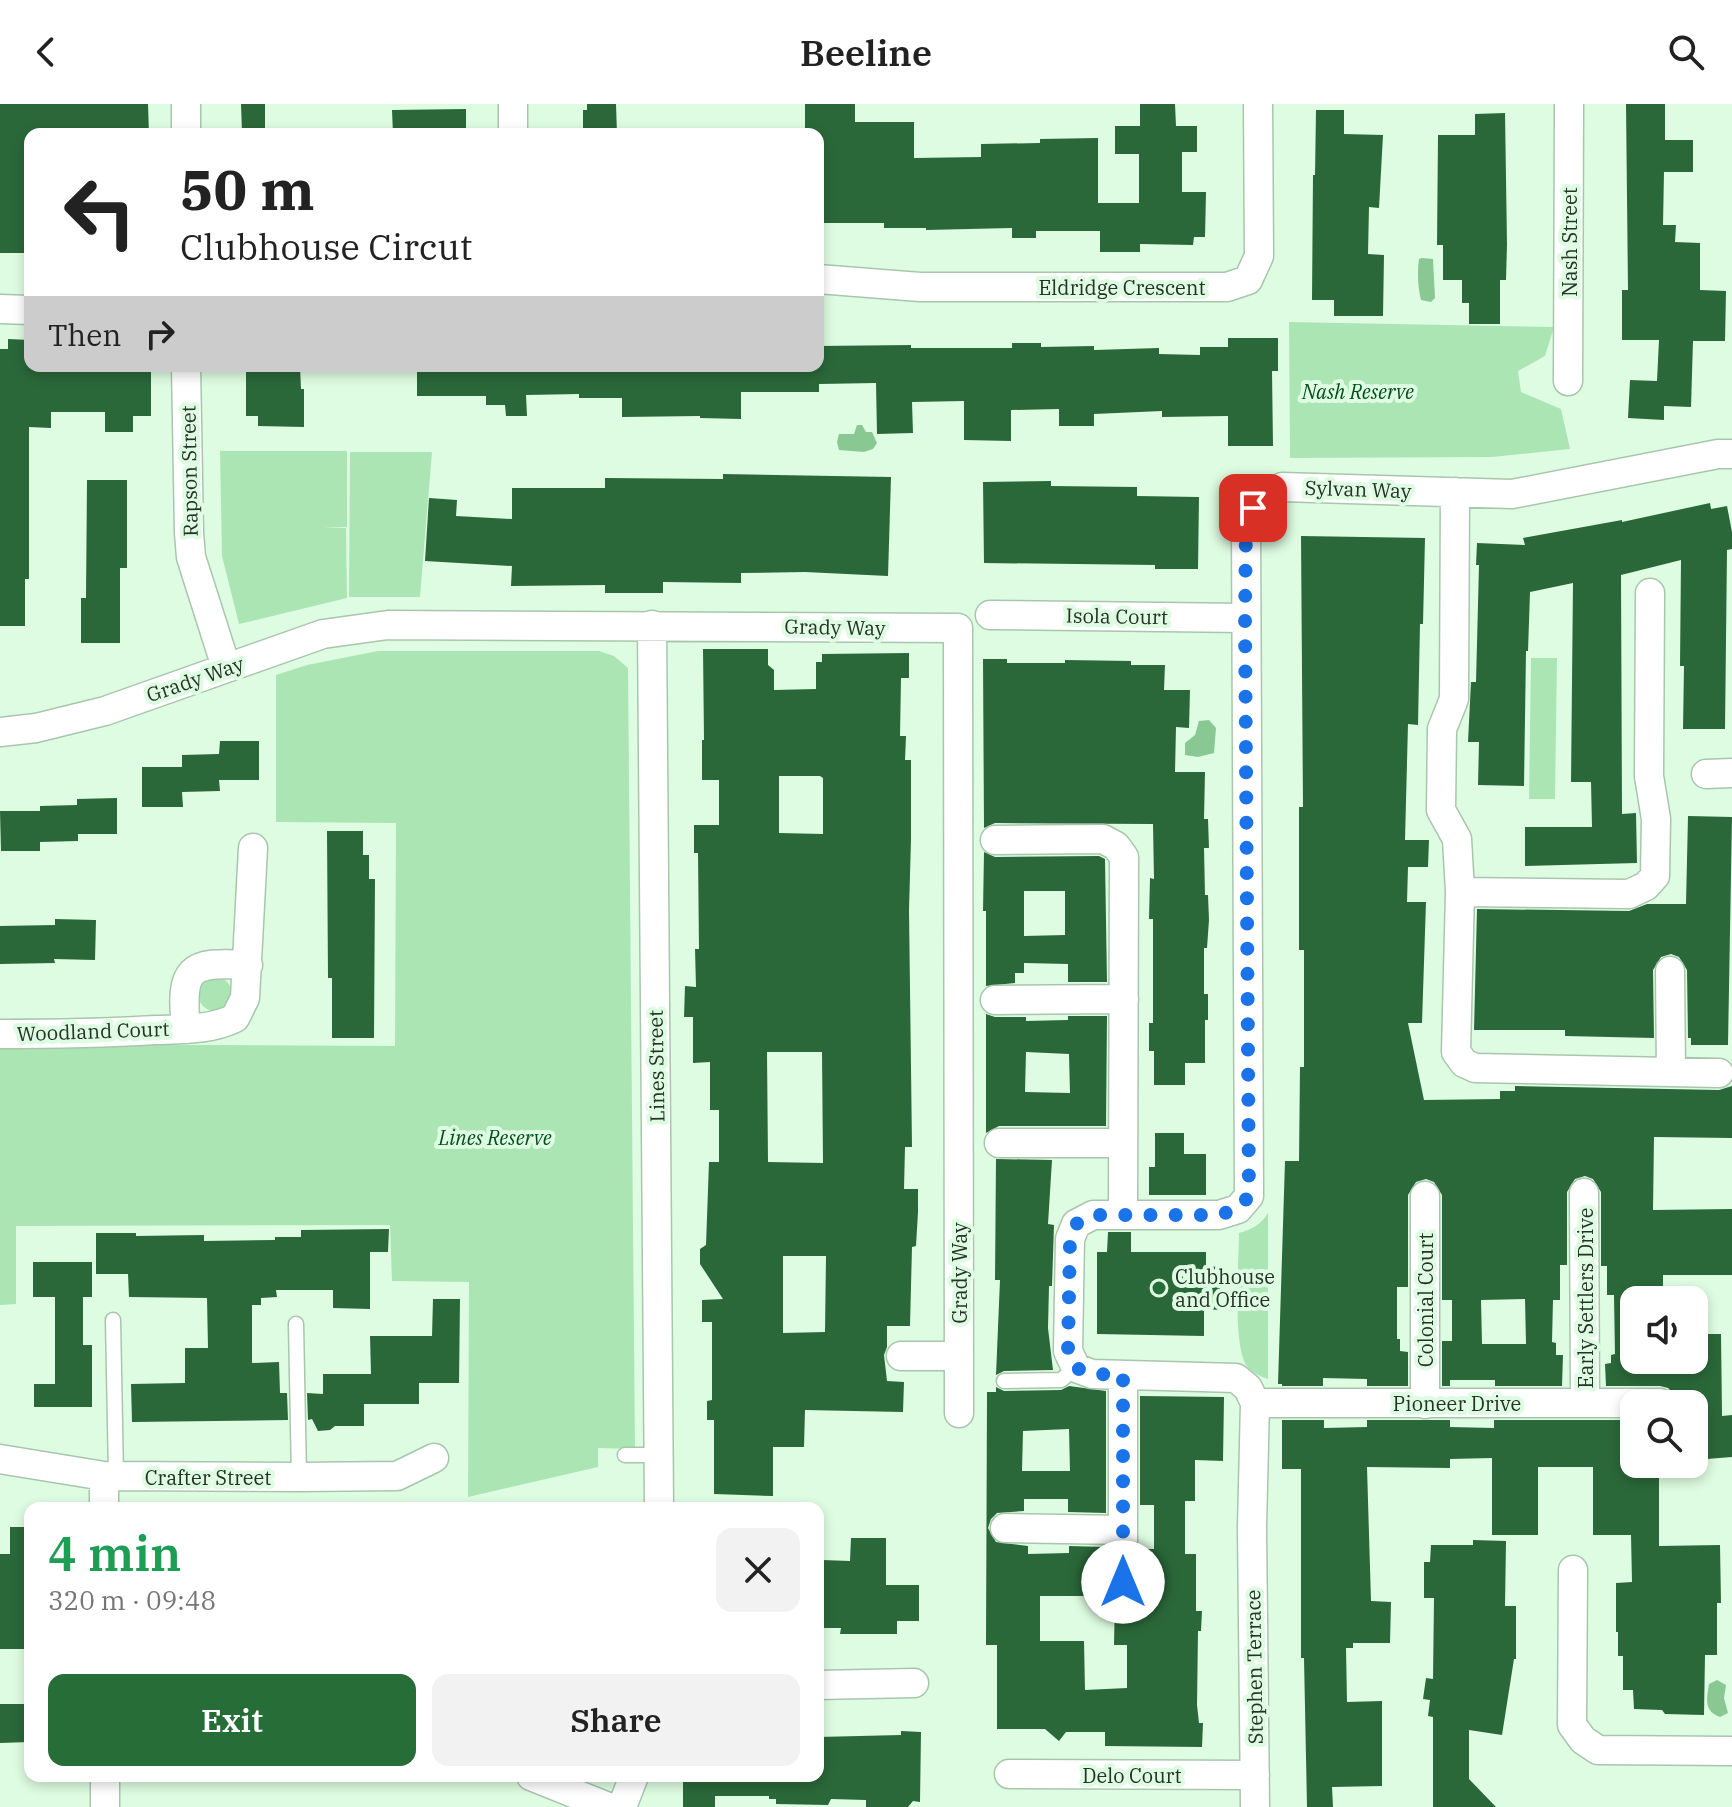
<!DOCTYPE html>
<meta charset="utf-8">
<style>
body{margin:0;font-family:"IBM Plex Serif",serif;background:#f2f2f2;color:#222;height:100vh;display:flex;flex-direction:column;font-size:30px;white-space:nowrap}
*{box-sizing:border-box;margin:0}
p{font-size:26px;color:#767676}
.icon{flex:none;width:44px;height:44px;fill:none;stroke:currentColor;stroke-width:2;stroke-linecap:round;stroke-linejoin:round}
.map{position:relative;flex:1;overflow:hidden}
.sheet{position:absolute;left:24px;top:1398px;width:800px;height:280px;display:flex;flex-direction:column;background:#fff;border-radius:16px;box-shadow:0 4px 12px #0003}
.sheet>*{flex:none}
.guide{position:absolute;left:24px;top:24px;width:800px;height:244px;border-radius:16px;box-shadow:0 4px 12px #0003;background:#fff;color:#222;overflow:hidden}
.buttons{position:absolute;left:1620px;top:1182px;display:grid;gap:16px}
.buttons a{display:grid;place-items:center;width:88px;height:88px;border-radius:16px;background:#fff;box-shadow:0 4px 12px #0003;font-size:40px}
.pin{position:absolute;display:grid;place-items:center;width:68px;height:68px;color:#fff;margin:-34px;border-radius:16px;box-shadow:0 4px 12px #0006}
.me{position:absolute;width:88px;margin:-44px;rotate:0deg;stroke-linejoin:round;filter:drop-shadow(0 0 6px #0008)}
.turn{display:flex;align-items:center;gap:28px;height:168px;padding:0 24px;font-size:36px}
.turn .icon{width:104px;height:104px;stroke-width:2.5}
.turn b{display:block;font-size:56px;line-height:68px}
.then{display:flex;align-items:center;height:76px;padding:0 24px;background:#0003;gap:16px;font-size:30px}
.round{display:grid;place-items:center;flex:none;width:84px;height:84px;border-radius:16px;background:#f2f2f2}
.head{display:flex;align-items:center;justify-content:space-between;height:136px;padding:0 24px}
h1{font-size:48px;font-weight:600;line-height:60px;color:#1e9e55}
.cta{display:flex;gap:16px;margin-top:auto;padding:16px 24px}
.cta a{flex:1;height:92px;border-radius:16px;background:#276d38;color:#fff;font-size:32px;font-weight:600;line-height:92px;text-align:center}
.cta a+a{background:#f2f2f2;color:#222}
header{display:flex;justify-content:space-between;align-items:center;height:104px;padding:0 24px;background:#fff;font-size:36px;font-weight:600}
.map>svg:first-child{display:block}
.green{fill:#ace5b4}
.water{fill:#89c893}
.building{fill:#2a6839;fill-rule:evenodd}
.lines{fill:none;stroke-linecap:round;stroke-linejoin:round}
.lane-casing{stroke:#a9c6ad;stroke-width:17}
.street-casing{stroke:#a9c6ad;stroke-width:31}
.lane{stroke:#fff;stroke-width:14}
.street{stroke:#fff;stroke-width:28}
.route{stroke:#1a73e8;stroke-width:14;stroke-dasharray:0 25.2}
.poi-dot{fill:#276d38;stroke:#defce2;stroke-width:3}
.labels{text-anchor:middle;dominant-baseline:central;stroke-width:8;stroke-linejoin:round;paint-order:stroke}
.street-label{font-size:20px;fill:#263128;stroke:#defce2}
.park-label{font-size:20px;font-style:italic;fill:#004c1c;stroke:#defce2}
.poi-label{font-size:20px;fill:#263128;stroke:#defce2;text-anchor:start}
</style>
<header><svg class="icon" aria-label="back" viewBox="0 0 24 24"><path d="M15 5l-7 7 7 7"/></svg>Beeline<svg class="icon" aria-label="search" viewBox="0 0 24 24"><circle cx="10" cy="10" r="6"/><path d="M15 15l6 6"/></svg></header>
<div class="map">
<svg width="1732" height="1703" viewBox="0 0 1732 1703">
<rect width="100%" height="100%" fill="#defce2"/>
<path class="green" d="M1289 218 1554 223 1545 252 1518 267 1521 288 1561 305 1570 345 1492 353 1290 354Z
M220 347H347V423L323 424H346L347 494 239 520 222 452Z
M350 348H432L420 493H349Z
M378 547H599L614 552 628 564 635 1345 598 1344V1363L468 1393 469 1178 392 1177 390 1121 16 1122V1200L0 1201V940L395 942 396 719 276 718V571L307 561Z
M1531 554H1557L1555 695H1529Z
M198 890a17 17 0 1 1 34 0a17 17 0 1 1-34 0Z
M1268 1109V1275C1261 1273 1251 1268 1247 1262 1232 1242 1239 1157 1239 1129 1253 1125 1260 1121 1268 1109Z"/>
<path class="water" d="M1422 154 1433 155 1435 194 1431 198 1421 196C1418 184 1417 168 1419 155Z
M857 321H862L866 328H872L877 339 873 345 864 348 839 346 837 338 839 330H854Z
M1209 616 1216 624 1214 649 1198 653 1185 651V639L1195 631 1199 617Z
M1717 1576 1726 1581 1724 1594 1728 1609 1720 1613C1703 1607 1707 1594 1709 1580Z"/>
<path class="building" d="M0 0H148L149 30H30V149H0Z
M241 0H265V28L242 29Z
M587 0H616L617 30H583V6H587Z
M805 0H855V18H914V54L981 53V40L1040 39V35L1098 34V99H1139V50H1115V22H1140V0H1175L1176 22H1197V48H1182V88H1206L1205 133H1194L1193 141 1140 140V148H1100V127H1036V134H1012V124L926 126V124H884V119H818V30H805Z
M1626 0H1665V36H1693V68H1664L1663 121H1676L1675 138 1700 139V186L1726 187 1725 237H1693L1691 303 1664 302V316L1628 314 1630 276 1657 277 1659 236H1622V186H1628Z
M466 5V30H393L392 6Z
M1316 6H1344V30L1383 31 1379 104 1369 103 1368 150 1384 151 1383 212H1334V196H1312L1313 71H1315Z
M1505 9 1507 140 1506 176H1500V220H1469V199H1462V176H1443V141H1437L1438 31H1475V10Z
M1228 234H1278V267H1272L1273 342H1228V312L1162 313V307L1094 310V322H1059V305L1011 306V337L964 336V297L912 298 913 329 877 330 876 279 819 280V288H741V315L700 314V312L622 313V294H579V290L526 291 527 312H506L505 301H486V292H417V262H818V242L911 241V244H1012V239H1041V243L1094 242V246L1159 244V250L1200 251V243H1228Z
M8 235 30 236V262H151V312H133V328H105V308H51V324L29 323V475H25V522H0V245H8Z
M246 262H300L301 285H304V323L258 322V312H246Z
M723 370 891 373 888 472 805 468 741 469V479L663 478V489H605V481L511 482 512 462 425 457 429 394 457 396 456 412 512 415V384H605V374L723 375Z
M87 376H127V464H120V539H81V494H86Z
M1051 377V382L1137 383V392L1199 393 1198 465H1155V461L984 459 983 378Z
M1710 399 1711 405 1727 402 1732 428V445L1727 446 1725 625H1683L1684 562H1680L1681 456 1621 471 1622 710 1636 709 1637 759 1525 762V723H1592L1591 678H1571L1573 479 1530 488 1528 547H1526L1524 682 1478 681 1479 638H1468L1471 578H1476L1479 461H1476L1477 439 1525 441 1523 434 1622 416V418Z
M1301 432 1425 434 1423 520H1420L1418 621 1408 620 1405 736H1429L1428 763H1408L1407 798H1426L1422 919H1408L1424 996 1500 995V987H1515V982L1719 986 1732 982V1034L1654 1033 1653 1106 1732 1105V1171H1663V1196H1634V1256H1694V1230H1721L1722 1312 1732 1311V1353L1694 1356V1294H1688V1290H1674L1668 1284 1660 1282H1606L1605 1260 1611 1259V1251L1615 1250 1614 1191H1607V1162H1601V1088L1593 1075 1585 1072 1575 1075 1567 1088V1161H1560V1196H1553L1552 1238 1556 1239V1251H1563L1562 1282H1495V1276H1450V1282H1442V1237H1452V1196H1442V1091L1434 1078 1426 1075 1416 1078 1408 1091V1183H1397V1235H1400V1247L1408 1248V1282H1367V1275L1323 1274V1282H1282V1280H1278L1285 1057H1299L1300 963H1304V846H1299V703H1303ZM1525 1195 1526 1240H1482L1481 1196Z
M703 545H768V561L774 566V586L816 585V558H822V550L909 549V574H901L900 632H906L905 656H911V735L909 806 912 1043H905L904 1085H918V1108L916 1142 912 1143 910 1222H887V1243L884 1251 887 1277 904 1278 903 1308 805 1306 804 1343H773V1392L714 1390V1316H707V1297L712 1296V1218H702V1196L723 1195 700 1160V1145L706 1141 709 1058H719V1006H710V958L693 959V913H684L685 882 696 883 695 845H699L698 749H694V721H719V676H702V636H704ZM779 672H820L823 674V730L779 729ZM767 948H822L823 1059 768 1058ZM783 1152H826L825 1228 783 1229Z
M983 555H1007V559H1065V556L1131 557V561H1165L1164 586H1190L1189 624 1176 623 1175 668H1205L1204 715H1208L1209 744H1204L1205 791H1208L1209 816 1207 844H1204V890H1208V916H1205V959H1185V981H1154V947H1149V919H1153V815H1149L1150 774 1154 775 1153 720 995 719 984 724Z
M220 637H259V676H219L220 687 182 688 183 703H142V663H182V651L219 650Z
M117 694V730H78V737L40 738V747H1L0 707H40V702L77 701V695Z
M1688 712 1732 713 1728 941H1691V934H1688L1687 866 1679 853 1671 850 1661 853 1653 866 1654 934 1565 932V926H1474L1477 805 1629 807 1647 800H1686Z
M327 727H363V751H369V775H375L374 934H332V874H328Z
M984 748 995 753 1099 752 1105 755 1107 878H1068V860L1024 859V869H1015V879L986 882V807H983ZM1024 787H1065V831L1024 832Z
M55 815 96 816 95 856 54 855 55 859 0 860V822L55 821Z
M986 910 995 913H1026V917L1068 916V912H1107L1106 1022H999L986 1029ZM1026 948 1069 950 1070 989 1025 988Z
M1155 1029H1184V1050H1206V1091H1149V1063H1155Z
M996 1055 1052 1056 1048 1120 1054 1121 1052 1182H1049L1048 1224 1053 1266 1004 1267 996 1271 1000 1176H995Z
M389 1125 388 1148H370V1205L333 1204V1186H276L277 1193 261 1194V1201H252V1259L279 1258 280 1289H287L288 1316 132 1318 131 1280 185 1279V1244H208L207 1194 129 1193 128 1170H96V1129H136V1132L204 1131V1137L275 1136V1133H301V1126Z
M1108 1128H1131V1148H1206V1162L1220 1163V1206L1204 1205V1232L1097 1230V1148H1107Z
M33 1158H92V1193H83V1241H92V1303H34V1280H55V1193H33Z
M433 1195H460L459 1279H419V1300H364V1322H335L330 1326 318 1327 312 1315 308 1316 307 1289 323 1290V1270H371L370 1232H432Z
M1069 1282 1106 1287V1409L1068 1408V1395H1024V1407L997 1409 991 1415 988 1424 996 1438 1028 1442V1450L1069 1449V1442L1106 1443V1479L1114 1492H1040V1537H1084L1085 1586 1127 1584V1541H1114L1115 1493 1124 1495 1137 1487 1140 1478V1445H1154V1401H1140V1292L1224 1293 1223 1357 1195 1356V1397H1185V1450H1196V1507H1202L1201 1527H1198L1197 1601 1199 1619H1203L1202 1643 1105 1642V1628H1066L1059 1637 1045 1625H997V1541H986L987 1288H996V1283L1004 1287 1061 1286ZM1069 1325 1070 1367H1022L1023 1327Z
M1282 1316H1324V1324L1367 1323V1316H1450V1323L1494 1324V1316H1634V1360H1659V1442L1720 1441 1721 1499H1717V1551H1705L1704 1611 1665 1610 1662 1606 1634 1605 1633 1586H1623V1552H1618V1528H1616V1479L1632 1478 1631 1431H1593V1363H1538V1431H1492V1354L1450 1355V1364L1367 1363 1371 1497 1391 1498 1390 1539H1353V1544H1346L1347 1598 1382 1597V1682L1332 1683 1333 1703H1307L1304 1554H1301V1365H1282Z
M10 1423H30V1545H0V1450H10Z
M851 1434H886V1481H919V1517H897V1530H840L841 1524H818V1484H823L822 1456 850 1457Z
M1473 1436 1506 1437 1505 1502H1516V1555H1514L1502 1631 1469 1626V1675L1496 1703H1433V1613L1428 1612 1430 1596 1423 1595 1426 1574 1433 1575 1434 1494H1424V1458H1430L1431 1441H1473Z
M0 1600H30V1638L0 1639Z
M901 1627 921 1628 920 1698 913 1697 908 1703H866V1696L831 1695 828 1701 776 1700V1695H769V1692H715V1703H683V1672H818V1633L901 1631Z"/>
<g class="lines">
<defs>
<path id="lane" d="M113 1216 116 1372
M296 1220 299 1373
M1004 1277 1061 1276 1076 1264
M625 1351H660"/>
<path id="street" d="M186 0V30
M513 0V30
M818 175 920 183H1227L1248 176 1259 152 1258 0
M0 205 30 206
M186 262 189 429 191 453 226 563
M1568 277 1569 0
M1455 388 1454 595 1442 625 1441 706 1457 735 1460 788 1456 948 1464 959 1475 964 1719 969
M990 511 1245 514
M652 521 659 1404
M0 628 36 624 105 607 323 530 388 521 958 524 959 1309
M1706 670 1732 669
M995 736 1103 735 1116 742 1124 753 1123 1109
M1460 788 1629 790 1646 782 1655 772 1656 715 1649 672 1650 489
M1670 867 1671 968
M995 896 1124 895
M186 925C180 864 188 857 248 861
M0 930C52 930 104 929 156 926 183 925 211 926 235 914L245 894 253 744
M999 1039H1122
M1584 1089 1585 1298
M1425 1092V1300
M901 1252H959
M1255 1299H1660
M0 1355 104 1372 299 1373 397 1372 434 1354
M104 1372V1404
M1005 1424 1123 1426
M1573 1466 1572 1621 1583 1636 1598 1646 1732 1647
M1123 1478V1271
M818 1581 914 1579
M1009 1670 1255 1671
M105 1672V1703
M531 1672 608 1703
M622 1703 634 1672
M1255 1703 1252 1423 1255 1299 1248 1284 1236 1274 1092 1270 1076 1264 1068 1247 1070 1135 1076 1120 1093 1111H1219L1238 1105 1249 1092 1246 419 1253 404 1282 383 1512 390 1718 350H1732"/>
</defs>
<use href="#lane" class="lane-casing"/>
<use href="#street" class="street-casing"/>
<use href="#lane" class="lane"/>
<use href="#street" class="street"/>
</g>
<g class="lines">
<path class="route" d="M1123 1478V1271L1092 1270 1076 1264 1068 1247 1070 1135 1076 1120 1093 1111H1219L1238 1105 1249 1092 1245 514 1246 419 1253 404"/>
</g>
<circle class="poi-dot" cx="1159" cy="1184" r="8"/>
<g class="labels">
<g class="street-label">
<text transform="translate(1569 138) rotate(-90)">Nash Street</text>
<text x="1122" y="183">Eldridge Crescent</text>
<text transform="translate(189 367) rotate(-91)">Rapson Street</text>
<text transform="translate(1358 385) rotate(2)">Sylvan Way</text>
<text transform="translate(1117 512) rotate(1)">Isola Court</text>
<text transform="translate(835 523) rotate(1)">Grady Way</text>
<text transform="translate(195 575) rotate(-19)">Grady Way</text>
<text transform="translate(93 927) rotate(-2)">Woodland Court</text>
<text transform="translate(656 962) rotate(-91)">Lines Street</text>
<text transform="translate(959 1169) rotate(-90)">Grady Way</text>
<text transform="translate(1585 1194) rotate(-90)">Early Settlers Drive</text>
<text transform="translate(1425 1196) rotate(-90)">Colonial Court</text>
<text x="1457" y="1299">Pioneer Drive</text>
<text x="208" y="1373">Crafter Street</text>
<text transform="translate(1254 1563) rotate(-91)">Stephen Terrace</text>
<text x="1132" y="1671">Delo Court</text>
</g>
<g class="park-label">
<text x="1358" y="287">Nash Reserve</text>
<text x="495" y="1033">Lines Reserve</text>
</g>
<g class="poi-label">
<text x="1175" y="1172">Clubhouse<tspan x="1175" dy="23">and Office</tspan></text>
</g>
</g>
</svg>
<div class="buttons">
<a><svg class="icon" aria-label="sound" viewBox="0 0 24 24"><path d="M4 9h4l5-4v14l-5-4H4zM17 9q2 3 0 6"/></svg></a>
<a><svg class="icon" aria-label="search" viewBox="0 0 24 24"><circle cx="10" cy="10" r="6"/><path d="M15 15l6 6"/></svg></a>
</div>
<div class="pin" style="left:1253px;top:404px;background:#d93025"><svg class="icon" aria-label="arrive" viewBox="0 0 24 24"><path d="M6 21V4h12l-3 4 3 4H6"/></svg></div>
<svg class="me" style="left:1123px;top:1478px" viewBox="-20 -20 40 40"><circle r="19" fill="#fff"/><path d="M0-13L10 11 0 6-10 11z" fill="#1a73e8"/></svg>
<div class="guide">
<div class="turn"><svg class="icon" aria-label="left" viewBox="0 0 24 24"><path d="M17 20v-9H6M10 6l-5 5 5 5"/></svg><div><b>50 m</b>Clubhouse Circut</div></div>
<div class="then">Then<svg class="icon" aria-label="right" viewBox="0 0 24 24"><path d="M7 20v-9h11M14 6l5 5-5 5"/></svg></div>
</div>
<section class="sheet">
<div class="head"><div><h1>4 min</h1><p>320 m · 09:48</p></div><a class="round"><svg class="icon" aria-label="close" viewBox="0 0 24 24"><path d="M6 6l12 12M18 6L6 18"/></svg></a></div>
<div class="cta"><a>Exit</a><a>Share</a></div>
</section>
</div>
